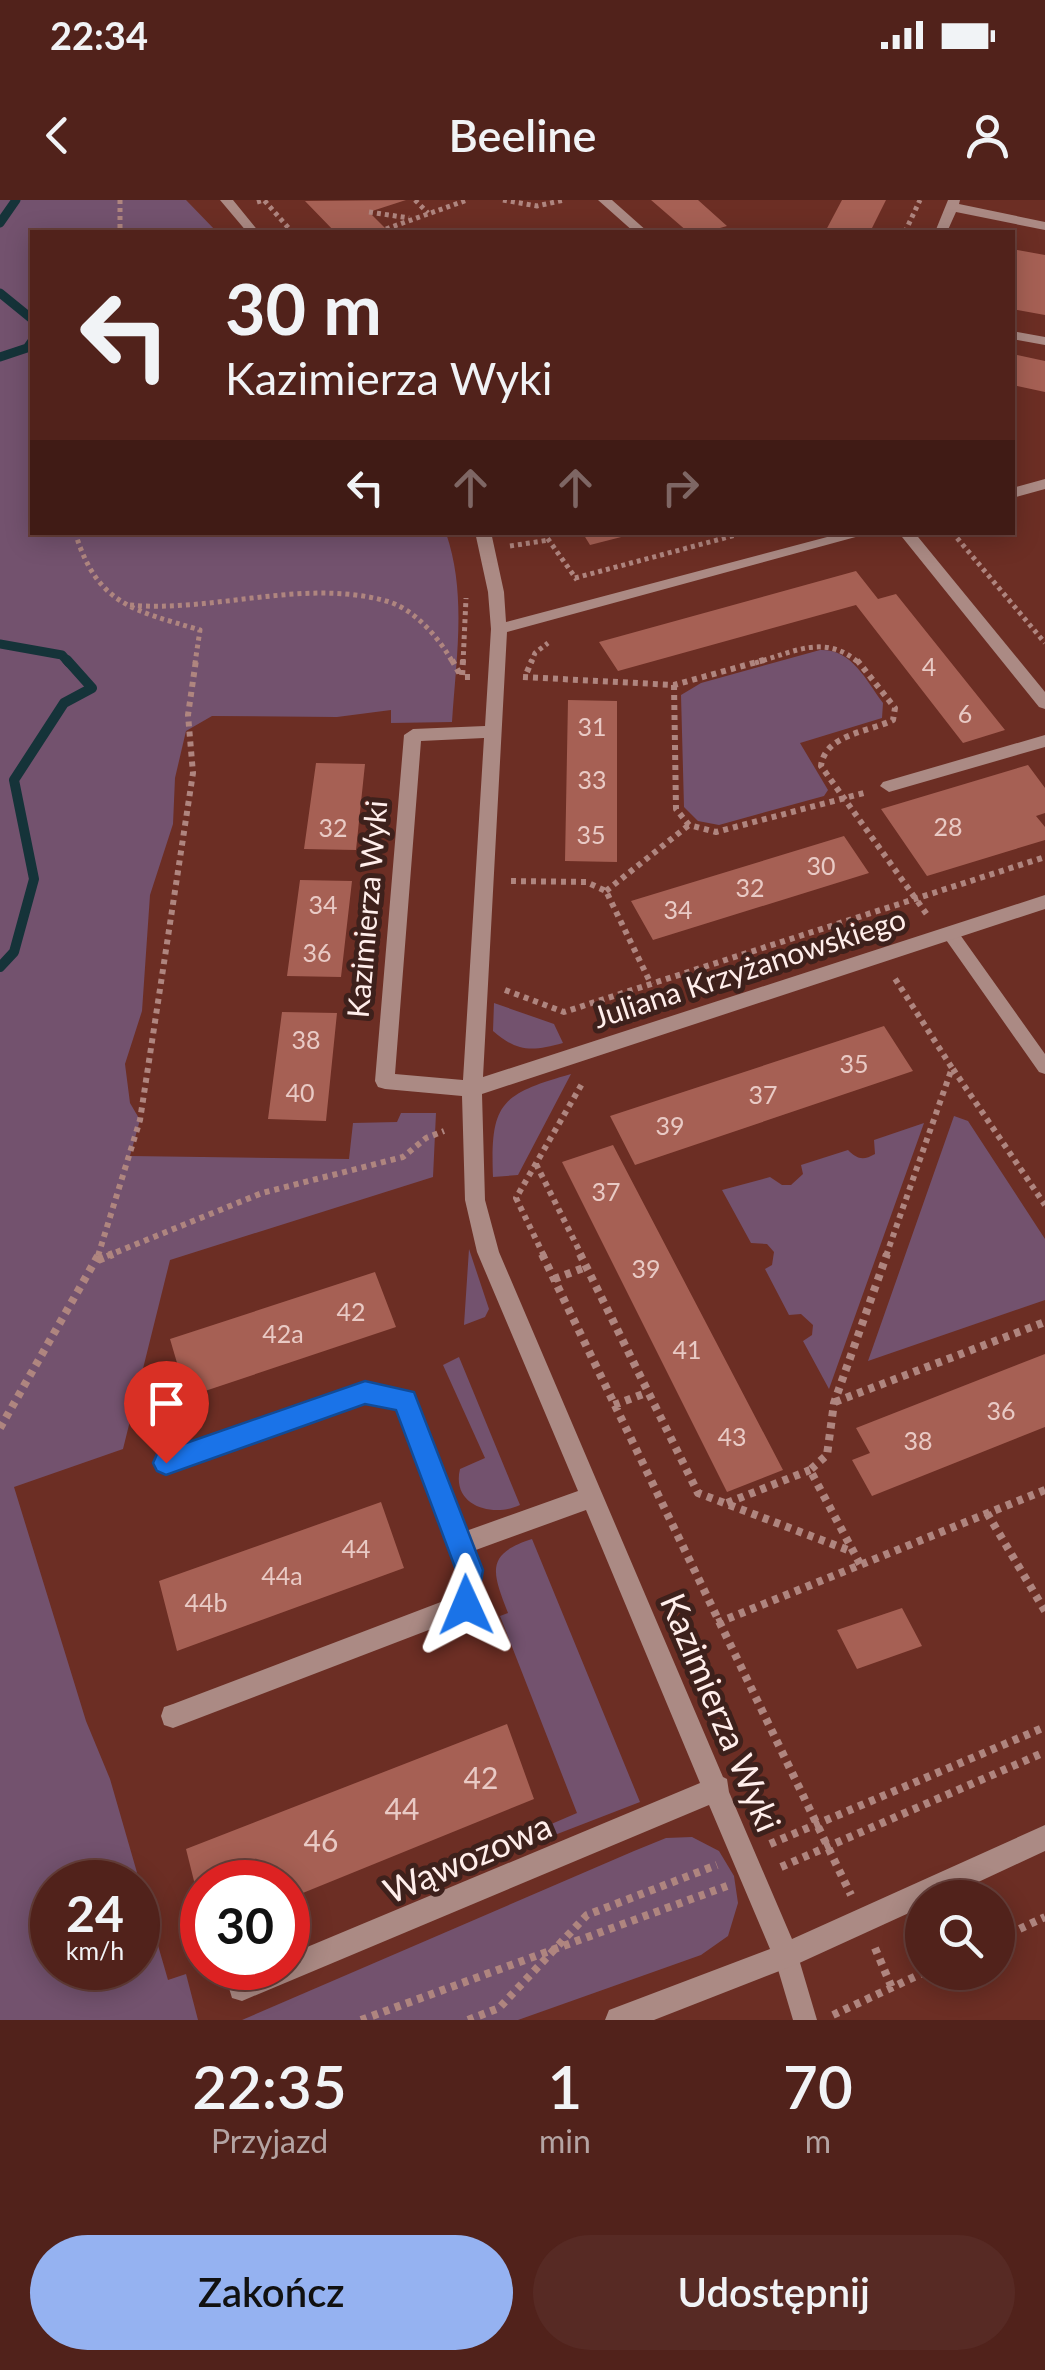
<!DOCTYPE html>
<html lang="pl">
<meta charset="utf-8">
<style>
body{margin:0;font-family:Lato,sans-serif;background:#572a24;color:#f1f3f6;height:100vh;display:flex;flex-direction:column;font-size:38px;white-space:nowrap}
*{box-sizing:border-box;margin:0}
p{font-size:32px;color:#b4a4a3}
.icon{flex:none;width:55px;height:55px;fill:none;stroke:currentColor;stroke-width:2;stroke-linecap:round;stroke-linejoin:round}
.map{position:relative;height:1820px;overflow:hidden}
.side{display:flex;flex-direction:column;background:#51221b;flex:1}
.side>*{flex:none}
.top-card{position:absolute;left:30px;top:30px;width:985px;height:305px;border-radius:0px;box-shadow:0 5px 25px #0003,0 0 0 2px #673f3a;background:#51221b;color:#f1f3f6;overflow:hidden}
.fabs{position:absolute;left:905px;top:1680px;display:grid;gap:20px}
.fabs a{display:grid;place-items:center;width:110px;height:110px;border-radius:50%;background:#51221b;box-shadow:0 5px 25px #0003,0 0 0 2px #673f3a;font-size:50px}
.speed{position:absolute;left:30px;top:1660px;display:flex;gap:20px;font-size:50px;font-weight:700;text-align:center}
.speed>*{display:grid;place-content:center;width:130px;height:130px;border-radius:50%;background:#51221b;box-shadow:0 5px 25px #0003,0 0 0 2px #673f3a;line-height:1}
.speed small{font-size:25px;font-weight:400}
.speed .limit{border:15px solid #d22;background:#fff;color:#111}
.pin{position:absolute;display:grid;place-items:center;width:85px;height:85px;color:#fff;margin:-102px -42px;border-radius:50% 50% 50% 0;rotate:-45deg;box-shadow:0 0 10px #0007}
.pin .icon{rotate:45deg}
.me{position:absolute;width:110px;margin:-55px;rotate:359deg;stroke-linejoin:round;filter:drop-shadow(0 0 8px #0008)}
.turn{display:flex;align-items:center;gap:35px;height:210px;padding:0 30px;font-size:45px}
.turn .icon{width:130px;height:130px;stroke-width:2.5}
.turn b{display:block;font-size:70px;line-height:85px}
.lanes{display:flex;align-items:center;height:95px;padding:0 30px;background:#0003;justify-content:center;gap:50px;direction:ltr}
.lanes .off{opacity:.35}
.eta{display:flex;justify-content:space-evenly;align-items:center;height:170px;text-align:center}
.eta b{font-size:60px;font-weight:600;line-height:70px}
.primary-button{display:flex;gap:20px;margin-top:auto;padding:20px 30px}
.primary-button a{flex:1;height:115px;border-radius:60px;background:#95b2f1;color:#111;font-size:40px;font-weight:600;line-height:115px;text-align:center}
.primary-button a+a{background:#572a24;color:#f1f3f6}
.status{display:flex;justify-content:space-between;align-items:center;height:70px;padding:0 50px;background:#51221b;direction:ltr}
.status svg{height:28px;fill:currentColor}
header{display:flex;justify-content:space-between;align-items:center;height:130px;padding:0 30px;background:#51221b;font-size:45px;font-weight:600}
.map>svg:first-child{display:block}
.green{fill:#73526e;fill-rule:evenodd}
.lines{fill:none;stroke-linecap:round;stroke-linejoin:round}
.stream-far1{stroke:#153339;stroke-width:9}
.stream{stroke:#153339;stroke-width:10}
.building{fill:#a66054}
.path-far2{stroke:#af857f;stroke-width:5;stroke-dasharray:4 4;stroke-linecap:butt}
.path-far1{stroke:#af857f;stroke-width:6;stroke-dasharray:5 5;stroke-linecap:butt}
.path{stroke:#af857f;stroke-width:8;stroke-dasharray:6 6;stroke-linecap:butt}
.lane{fill:#ab8a84;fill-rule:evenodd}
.street{fill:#ab8a84;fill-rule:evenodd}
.route{fill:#1a73e8;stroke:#114b97;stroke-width:2.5}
.labels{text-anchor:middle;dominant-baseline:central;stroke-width:10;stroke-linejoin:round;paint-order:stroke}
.number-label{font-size:25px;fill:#e9cac5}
.street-label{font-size:30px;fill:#ffeeeb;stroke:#3e211c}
.near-number-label{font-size:30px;fill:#e9cac5}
.near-street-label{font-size:35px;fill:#ffeeeb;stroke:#3e211c}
</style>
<div class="status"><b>22:34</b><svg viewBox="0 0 49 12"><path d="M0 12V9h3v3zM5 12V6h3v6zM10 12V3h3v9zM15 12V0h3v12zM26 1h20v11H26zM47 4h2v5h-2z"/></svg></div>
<header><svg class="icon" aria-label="back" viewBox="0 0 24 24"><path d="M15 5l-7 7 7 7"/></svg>Beeline<svg class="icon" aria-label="person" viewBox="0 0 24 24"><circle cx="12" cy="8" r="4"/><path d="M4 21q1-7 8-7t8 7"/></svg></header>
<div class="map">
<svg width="1045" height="1820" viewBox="0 0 1045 1820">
<rect width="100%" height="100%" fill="#6c2e24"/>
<path class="green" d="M0 0H186L217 32H32V332L446 333C467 394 456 459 452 522L391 523V510L337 517 212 516 186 531 175 578 173 624 150 695 142 811 125 864 130 903 140 920 130 956 349 959 353 923 397 922 401 913H436L433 977 170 1060 123 1249 14 1287 86 1521 110 1579 168 1780 186 1774 198 1820H0ZM52 1682H138V1768H52Z
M820 450C852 449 865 479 883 503L882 518 800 543 828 590 824 596 719 625 698 621 684 607 681 495 701 483Z
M494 803 554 824 563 843C533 851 518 853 493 831Z
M571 874 518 975 493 977C490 903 501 894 571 874Z
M954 916 968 921 1045 1039V1100L868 1161Z
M924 923 829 1189 803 1141 812 1135 813 1125 801 1114 789 1115 765 1069 772 1065 774 1052 767 1044 751 1043 722 990 770 977 782 985H791L803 974 801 965 848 950C857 959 863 961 875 954L874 940Z
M469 1049 489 1109 485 1117 464 1125Z
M459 1157 520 1305C493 1318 451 1306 460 1269L485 1258 443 1165Z
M532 1339 640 1602 534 1643 528 1634 577 1613 500 1416 508 1413C492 1372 485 1354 532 1339Z
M692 1637 719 1651 734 1676 738 1703 728 1736 701 1755 518 1820H242L634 1651 666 1638Z"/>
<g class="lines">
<path class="stream-far1" d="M0 23 16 0
M0 93 32 119
M0 157 27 148 32 141
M0 444 62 455 69 463"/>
<path class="stream" d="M0 767 14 752 34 679 14 580 64 503 92 488 67 460"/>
</g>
<path class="building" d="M406 0 369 12 389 32H335L305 1Z
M651 0H698L727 26 706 32H688Z
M842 0H886L870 32H825Z
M1012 49 1045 55V115L1012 109Z
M1012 154 1045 161V192L1012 185Z
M582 332H633V334L590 345Z
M856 371 878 399 896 394 1005 530 963 543 856 405 618 471 599 442Z
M568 500 617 501V662L565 661Z
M316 563 365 564 356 650 304 649Z
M1028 565 1045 588V613L1036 616 1045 627V640L927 676 881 609Z
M844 636 869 673 653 740 631 701Z
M300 680 352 681 341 777 287 776Z
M282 812 337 813 326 921 268 919Z
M884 826 913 871 635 965 610 916Z
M613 945 693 1098 783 1270 727 1292 562 962Z
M375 1072 396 1127 187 1197 170 1139Z
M1045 1154V1227L872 1296 852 1260 870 1253 856 1228Z
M381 1302 404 1368 177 1451 159 1381Z
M902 1408 922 1446 857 1469 837 1430Z
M507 1524 534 1599 288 1699V1682H202L201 1709 186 1649Z"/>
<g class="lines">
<path class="path-far2" d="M120 0V32
M415 0 428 13
M503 0 537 6 564 0
M257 2 264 0 292 32
M369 12 409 18
M386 29 467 0
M905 32 920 0
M75 332C97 405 133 410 200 430L195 463
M543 332 577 380
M952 332 1045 443
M510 346 549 340
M575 378 747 332
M130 405C211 413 305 378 386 401 414 408 440 439 453 463
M463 463 466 398
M531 463 535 453 548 443
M755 463C794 452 825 433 859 463"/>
<path class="path-far1" d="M452 460 461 476
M463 460 462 477H470
M857 460 895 508 893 520C869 532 825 534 821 566L928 716
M527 472 532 460
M523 477 674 485 764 460
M674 485 676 609 689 625 716 632 864 593
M511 681 586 682 606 691 651 784
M606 691 689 625
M505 790 564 812 1045 657
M953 869 1045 1005
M536 964 582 1056
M98 1056 140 920 193 573 188 515 196 460
M107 1056 262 993 403 957 426 938 444 931
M544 1056 516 998 583 882
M886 1056 952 868 894 777"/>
<path class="path" d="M542 1054 851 1695
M580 1054 698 1293 853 1352
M98 1060 113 1054
M554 1079 586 1067
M835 1202 1045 1122
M614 1205 646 1193
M0 1228 99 1054
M727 1303 810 1270
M987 1313 1045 1411
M860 1364 810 1270 827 1255 834 1203 887 1054
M717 1423 1045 1290
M770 1644 1045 1527
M781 1667 1045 1552
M998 1739 1045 1717
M875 1748 892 1788
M833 1815 925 1772
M361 1820 727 1686
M468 1820 499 1808 587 1715 717 1665"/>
<path class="lane" d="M1012 131 1045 137V145L1012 139Z
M950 727 956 729 1045 854V874L1039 872 944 737 942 733 944 729Z
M786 1744 794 1748 798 1756 817 1820H793L774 1756 778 1748Z"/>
<path class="street" d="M220 0H233L259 32H247Z
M598 0H612L648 32H634Z
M948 0H960L959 4 1045 22V30L956 12 947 32H935Z
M1045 279V289L1012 298V288Z
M475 332H491L504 392 506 422 846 332H874L507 432 483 877 1045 695V709L482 894 485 1000 499 1052 723 1577 727 1579 729 1592 792 1739 1045 1625V1651L944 1698H922V1707L795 1765 654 1820H605L609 1810 770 1749 709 1605 242 1801 232 1798 229 1788 232 1778 259 1768H288V1755L700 1583 586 1310 473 1351 481 1370 473 1413 173 1528 164 1525 161 1516 164 1507 173 1504 454 1397 457 1370 397 1209 365 1203 166 1274 158 1271 155 1263 158 1255 365 1183 413 1193 466 1331 578 1291 477 1052 465 1000 462 896 385 889 378 887 375 881 404 535 413 529 485 526 491 429 488 392ZM484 538 463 880 395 874 421 541Z
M898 332H914L1045 492V509L1039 507Z
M1045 535V547L889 592 880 586 883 582Z"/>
</g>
<path class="route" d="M365 1181 414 1192 483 1370 475 1414 466 1418 456 1414 452 1405 456 1370 396 1210 365 1204 166 1275 157 1271 153 1263 157 1254 166 1250Z"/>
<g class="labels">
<g class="number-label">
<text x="929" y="466">4</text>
<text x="965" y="513">6</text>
<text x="592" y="526">31</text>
<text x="592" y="579">33</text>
<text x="948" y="626">28</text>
<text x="333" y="627">32</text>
<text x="591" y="634">35</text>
<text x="821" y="665">30</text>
<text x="750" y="687">32</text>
<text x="323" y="704">34</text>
<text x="678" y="709">34</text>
<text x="317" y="752">36</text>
<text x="306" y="839">38</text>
<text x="854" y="863">35</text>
<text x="300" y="892">40</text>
<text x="763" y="894">37</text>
<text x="670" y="925">39</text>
<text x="606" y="991">37</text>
<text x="646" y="1068">39</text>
<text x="351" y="1111">42</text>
<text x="283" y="1133">42a</text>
<text x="687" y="1149">41</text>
<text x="1001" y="1210">36</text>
<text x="732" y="1236">43</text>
<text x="918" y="1240">38</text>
<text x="356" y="1348">44</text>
<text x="282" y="1375">44a</text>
<text x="206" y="1402">44b</text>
</g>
<g class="street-label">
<text transform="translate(366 709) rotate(-85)">Kazimierza Wyki</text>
<text transform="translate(749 767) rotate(-18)">Juliana Krzyżanowskiego</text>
</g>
<g class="near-number-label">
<text x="481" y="1577">42</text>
<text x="402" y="1608">44</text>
<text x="321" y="1640">46</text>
</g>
<g class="near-street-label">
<text transform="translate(722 1512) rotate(67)">Kazimierza Wyki</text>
<text transform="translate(467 1657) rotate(-23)">Wąwozowa</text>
</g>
</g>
</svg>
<div class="fabs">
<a><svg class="icon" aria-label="search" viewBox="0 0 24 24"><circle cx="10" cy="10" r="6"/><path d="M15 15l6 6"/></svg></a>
</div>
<div class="speed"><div>24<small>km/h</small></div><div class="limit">30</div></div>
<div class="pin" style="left:166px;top:1263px;background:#d93025"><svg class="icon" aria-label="arrive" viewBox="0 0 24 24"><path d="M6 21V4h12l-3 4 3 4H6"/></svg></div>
<svg class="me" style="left:466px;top:1405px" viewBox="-20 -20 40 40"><path d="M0-17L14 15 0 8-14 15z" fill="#1a73e8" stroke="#fff" stroke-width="4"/></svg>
<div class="top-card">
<div class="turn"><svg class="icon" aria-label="left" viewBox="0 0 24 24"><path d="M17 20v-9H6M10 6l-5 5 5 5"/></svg><div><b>30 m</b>Kazimierza Wyki</div></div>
<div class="lanes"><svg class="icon" aria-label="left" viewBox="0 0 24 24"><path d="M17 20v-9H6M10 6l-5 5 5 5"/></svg><svg class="icon off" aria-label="ahead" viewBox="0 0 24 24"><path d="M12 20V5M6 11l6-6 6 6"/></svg><svg class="icon off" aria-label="ahead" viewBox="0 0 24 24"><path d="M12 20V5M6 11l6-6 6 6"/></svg><svg class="icon off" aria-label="right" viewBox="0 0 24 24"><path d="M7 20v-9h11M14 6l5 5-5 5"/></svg></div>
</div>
</div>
<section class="side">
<div class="eta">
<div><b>22:35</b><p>Przyjazd</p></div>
<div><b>1</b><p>min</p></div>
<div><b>70</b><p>m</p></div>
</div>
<div class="primary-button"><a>Zakończ</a><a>Udostępnij</a></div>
</section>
